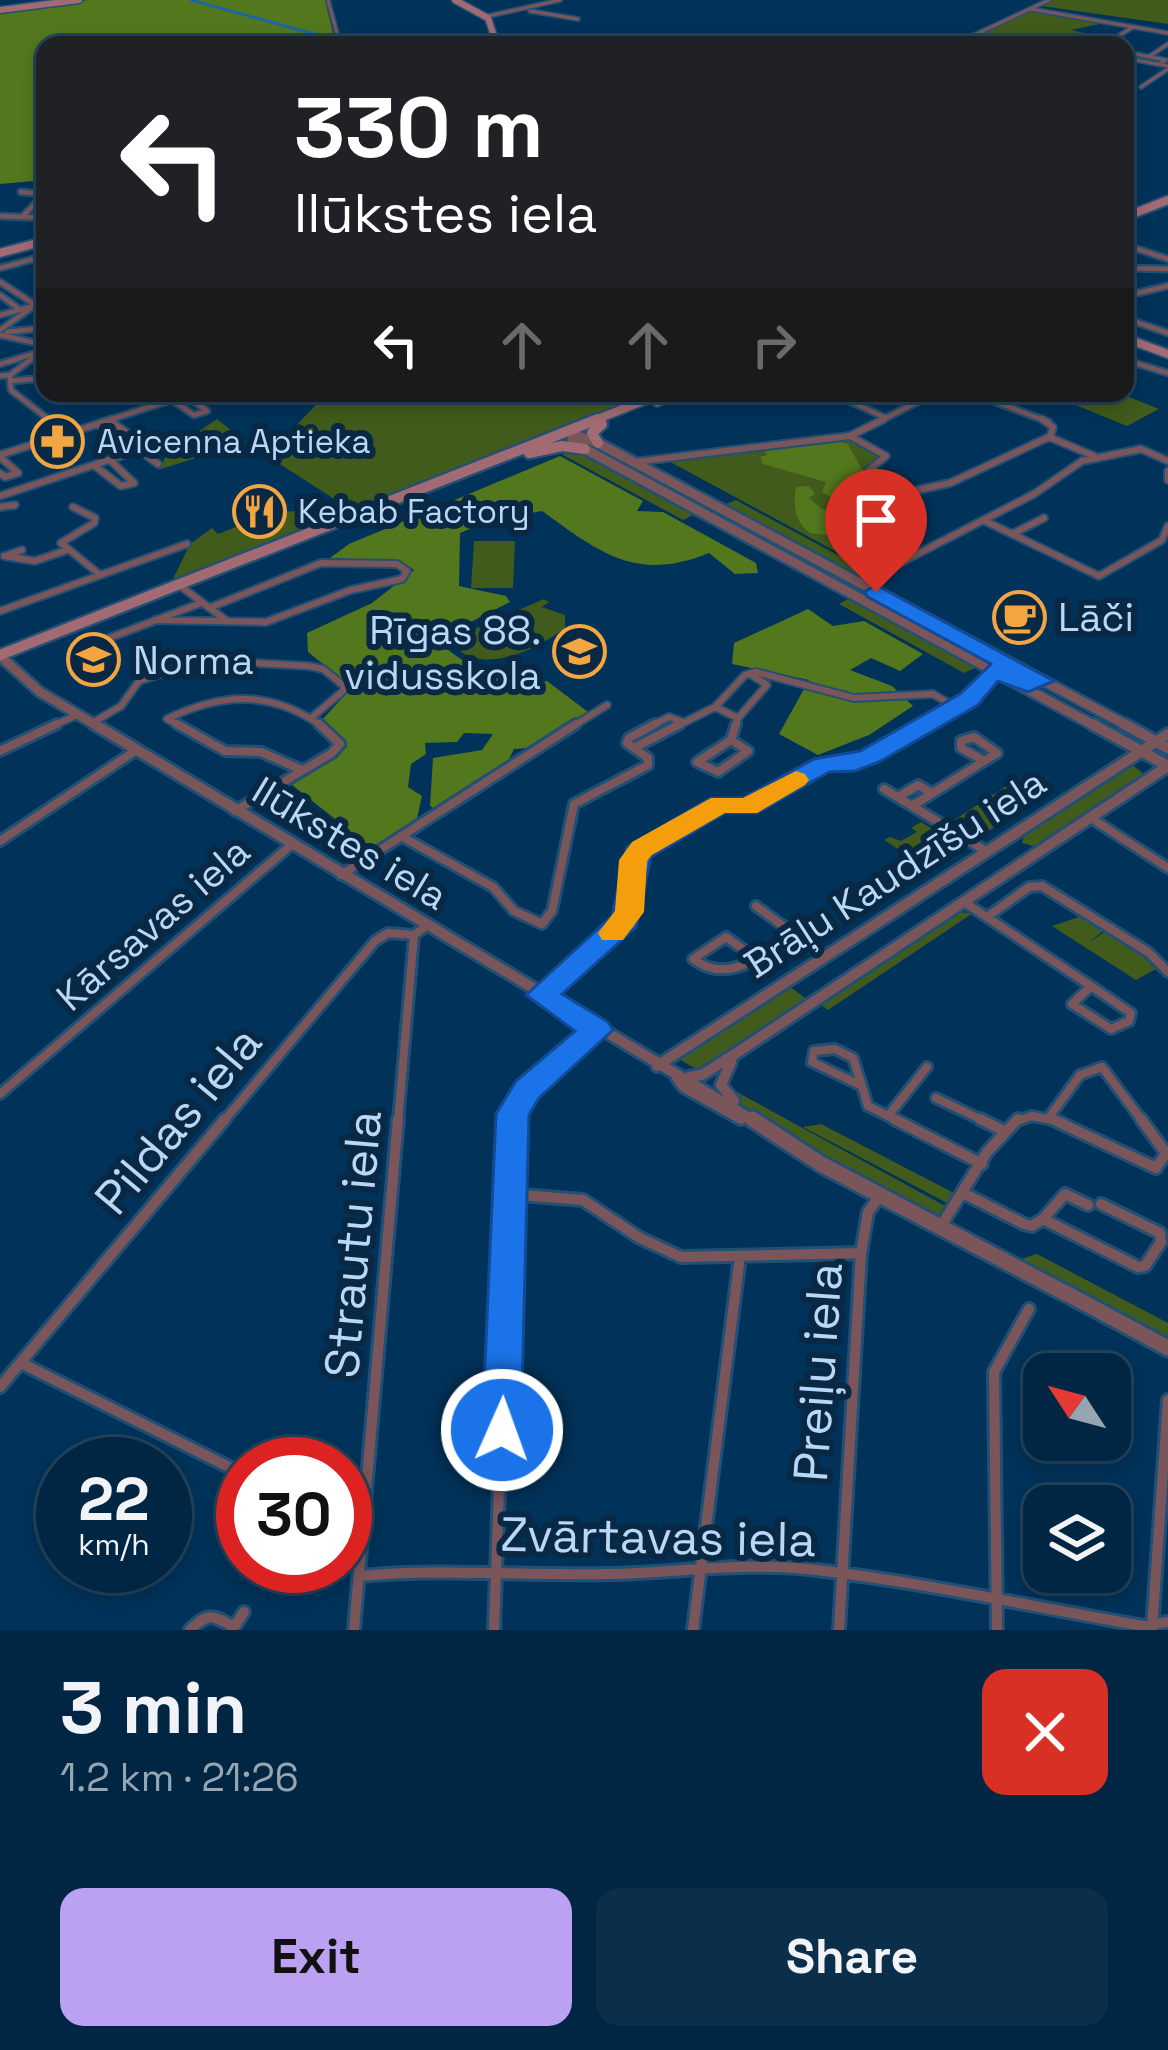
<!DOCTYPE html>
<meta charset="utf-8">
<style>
body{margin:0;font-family:"Space Grotesk",sans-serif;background:#0b2e4a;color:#f1f3f6;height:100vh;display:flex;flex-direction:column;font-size:45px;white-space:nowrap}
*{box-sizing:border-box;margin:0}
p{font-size:39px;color:#96a5b2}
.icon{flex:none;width:66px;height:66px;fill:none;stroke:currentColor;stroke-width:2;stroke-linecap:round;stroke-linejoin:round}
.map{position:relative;height:1630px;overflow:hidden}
.panel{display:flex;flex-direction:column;background:#012643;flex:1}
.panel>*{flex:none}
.banner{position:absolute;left:36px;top:36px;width:1098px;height:366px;border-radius:24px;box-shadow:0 6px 18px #0003,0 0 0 3px #23435c;background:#202124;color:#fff;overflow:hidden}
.needle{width:78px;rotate:306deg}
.fabs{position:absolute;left:1023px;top:1353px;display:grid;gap:24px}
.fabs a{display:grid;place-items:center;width:108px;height:108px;border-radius:24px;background:#012643;box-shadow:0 6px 18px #0003,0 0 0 3px #23435c;font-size:60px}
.speed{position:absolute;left:36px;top:1437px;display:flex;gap:24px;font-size:60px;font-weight:700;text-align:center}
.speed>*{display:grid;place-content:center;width:156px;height:156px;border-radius:50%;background:#012643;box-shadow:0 6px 18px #0003,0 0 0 3px #23435c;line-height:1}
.speed small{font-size:30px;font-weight:400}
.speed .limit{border:18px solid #d22;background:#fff;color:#111}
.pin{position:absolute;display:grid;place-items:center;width:102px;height:102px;color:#fff;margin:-123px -51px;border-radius:50% 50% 50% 0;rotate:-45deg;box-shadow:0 0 12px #0007}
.pin .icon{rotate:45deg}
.me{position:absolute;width:132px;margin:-66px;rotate:2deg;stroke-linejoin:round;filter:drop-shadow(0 0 9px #0008)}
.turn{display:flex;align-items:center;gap:42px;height:252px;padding:0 60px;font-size:54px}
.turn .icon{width:156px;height:156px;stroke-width:2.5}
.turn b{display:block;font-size:84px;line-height:102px}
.lanes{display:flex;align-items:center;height:114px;padding:0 60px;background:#0003;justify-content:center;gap:60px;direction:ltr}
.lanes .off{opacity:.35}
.round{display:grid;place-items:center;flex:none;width:126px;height:126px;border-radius:24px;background:#0b2e4a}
.headline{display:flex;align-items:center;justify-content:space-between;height:204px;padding:0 60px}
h1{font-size:72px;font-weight:600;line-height:90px}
.action{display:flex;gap:24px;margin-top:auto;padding:24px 60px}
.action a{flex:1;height:138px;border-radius:24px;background:#bca0f2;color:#111;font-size:48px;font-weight:600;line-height:138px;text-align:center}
.action a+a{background:#0b2e4a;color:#f1f3f6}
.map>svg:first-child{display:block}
.green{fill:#405b1b}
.forest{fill:#52771c}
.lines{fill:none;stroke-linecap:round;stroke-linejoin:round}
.stream{stroke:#1b66a7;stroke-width:3}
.minor-far4-casing{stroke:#225075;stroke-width:6}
.minor-far3-casing{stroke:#225075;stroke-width:9}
.minor-far2-casing{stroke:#225075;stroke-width:10}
.minor-far1-casing{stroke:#225075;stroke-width:14}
.minor-casing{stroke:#225075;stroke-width:16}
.tertiary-far2-casing{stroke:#225075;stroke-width:14}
.tertiary-far1-casing{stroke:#225075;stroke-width:16}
.tertiary-casing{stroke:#225075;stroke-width:21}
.secondary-far2-casing{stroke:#225075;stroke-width:9}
.secondary-far1-casing{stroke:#225075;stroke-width:12}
.secondary-casing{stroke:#225075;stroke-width:15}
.minor-far4{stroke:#7a565b;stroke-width:3}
.minor-far3{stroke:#7a565b;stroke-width:4.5}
.minor-far2{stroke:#7a565b;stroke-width:6}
.minor-far1{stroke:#7a565b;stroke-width:8}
.minor{stroke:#7a565b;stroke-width:10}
.tertiary-far2{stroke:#7a565b;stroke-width:9}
.tertiary-far1{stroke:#7a565b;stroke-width:10}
.tertiary{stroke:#7a565b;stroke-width:15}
.secondary-far2{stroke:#a26a72;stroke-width:6}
.secondary-far1{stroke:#a26a72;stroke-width:8}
.secondary{stroke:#a26a72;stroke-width:10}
.route{fill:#1a73e8;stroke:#114b97;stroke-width:3}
.slow{fill:#f59e0b}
.labels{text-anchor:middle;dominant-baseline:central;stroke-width:12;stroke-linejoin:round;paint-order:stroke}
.far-poi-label{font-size:33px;fill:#b9d7f6;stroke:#082844;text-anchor:start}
.poi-label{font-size:39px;fill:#b9d7f6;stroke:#082844;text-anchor:start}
.street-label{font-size:39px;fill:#b9d7f6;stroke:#082844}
.near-street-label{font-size:48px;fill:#b9d7f6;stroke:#082844}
</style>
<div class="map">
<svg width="1168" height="1630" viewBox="0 0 1168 1630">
<rect width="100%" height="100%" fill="#013259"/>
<path class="green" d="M1053 0H1168V24L1041 6Z
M1029 11 1100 24 1071 30 1092 35 1073 42 1045 37 1035 43 1043 45H956Z
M327 393H652L350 509 278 463 273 450Z
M1046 393H1119L1159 409 1127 426Z
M217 419 246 442 158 470 168 453Z
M851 439 882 455 867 469 880 497 874 501 882 511 922 536 895 552 846 546 835 551 661 457Z
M563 448 583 451 697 513 683 520 563 455Z
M736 500 754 510 873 574 856 579 721 506Z
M328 510 337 512 329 521 173 579 190 544 212 528 218 534 274 512Z
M474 541H515L513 588H471Z
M852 597 979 666 964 673 839 604Z
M544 599 549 602 542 607 565 615V628C539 648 491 672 461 652L458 642 449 640Z
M1130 763 1145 775 1037 847 1022 843 1024 835Z
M1014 781 1033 792 1039 787 1050 792 976 839 948 824Z
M921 822 956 843 961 839 969 844 929 869 884 840 890 837 901 841 917 832 911 828Z
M956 912 973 913 828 1010 818 1003Z
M1085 915 1106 929 1089 942 1108 930 1144 952 1158 968 1136 980 1052 926Z
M789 986 808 1000 701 1072 679 1059Z
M726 1086 947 1207 937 1217C893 1194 743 1125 726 1086Z
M821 1124 954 1193 947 1203 803 1127Z
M1037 1254 1168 1323V1337L1021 1259Z"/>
<path class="forest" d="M88 0H325L336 45H45V180L0 184V12Z
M831 440 848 444 877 497 871 503 876 511 845 505 822 492 826 482 763 464 760 457 767 455 763 447Z
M560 456 643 501 637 511 663 512 756 563 758 573 735 574 709 553C636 583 599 552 542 511L492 520 460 533 459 586 506 596 510 602 447 634V649C473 669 512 693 547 681L588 712 527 748 514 749 508 761 435 809 430 806 433 758 482 750 493 734 464 733 457 742 425 743 426 754 411 764 408 787 422 796 417 818 358 859 324 839 344 826 292 785 347 747 346 740 322 720 352 687 308 652 307 633 372 603 414 570 401 561 330 558 349 544Z
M809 486 815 494 809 498 822 509 880 514 894 544 810 533C794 521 793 505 796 487Z
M808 609 833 626 864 621 923 654 900 671 871 658 850 670 892 686 913 706 869 735 818 755 779 734 809 680 732 664 734 643Z"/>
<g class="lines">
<path class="stream" d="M191 0 332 39"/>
<defs>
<path id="minor-far4" d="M328 0 340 45
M1031 9 1168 33
M530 11 578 19
M484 17 560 0
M1038 42 1052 45
M953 45 1049 0
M1104 45 1133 27
M1125 52 1166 60 1159 64
M1150 56 1168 44
M1125 58 1168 66
M1141 87 1168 69"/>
<path id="minor-far3" d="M21 192 43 194
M24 215 45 193
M0 216 45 218
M1125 245 1168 259
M0 268 45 256
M1125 268 1168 269
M0 282 34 304
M0 295 18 308
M1125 296 1168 286
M0 315 45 303
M1127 319 1168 333
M0 330 31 308
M7 332 45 328
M0 335 45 345
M1125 360 1168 373
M0 364 40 352 45 346
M10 375 33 358
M0 376 10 375 11 390 52 422
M10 381 45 378
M858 393 849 401 884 417
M972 393 1049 422
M172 400 194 415 207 411 187 396
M103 422 193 393
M878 422 935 393"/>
<path id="minor-far2" d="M48 419 65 432
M1042 419 1053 427 1050 437
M110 420 132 437
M99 425 121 441
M850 436 886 456 869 470 886 497 950 483 1049 437 1094 456
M0 455 113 419
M0 457 18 473 5 477 0 473
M634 462 850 436 884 419
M95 466 121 486 134 483 111 461
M1168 471V480
M0 496 139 450 158 464
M0 507 15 505
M73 507 95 518 94 523 61 543 99 574
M983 520 1099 576 1162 540 1168 526
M1014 533 1044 518
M4 556 35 561 67 550
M5 556 22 550
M861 583 1034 494 1082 461 1141 449 1168 461
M179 585 227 621
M0 611 187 544
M155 620 266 622 351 590 402 579 407 571 397 564 321 563 209 608
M83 648 201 603
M715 707 738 718 735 727
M738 718 767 685 750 674
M92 723 121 706 139 681 202 660 309 666 323 669 344 686 343 691 311 718
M50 727 77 715
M182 727 167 719C222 692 272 690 323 727
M572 727 607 705
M649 727 669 717 683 722
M675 727 715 707 745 675 756 672 854 698 933 694 955 707
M920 727 969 699 993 671"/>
<path id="minor-far1" d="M177 724 225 751 261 752 302 770
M731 740 748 751 718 772 697 762Z
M731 740 736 724
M634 748 627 743 629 738 655 724
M0 751 57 724
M884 789 986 851
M898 797 918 785 932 793
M912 806 997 753 974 737 961 741V748L984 761
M235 811 332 753 340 744 319 724
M1091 818 1168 868
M401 836 493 887 514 911 542 924 552 911 574 804 648 765V758L634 748 680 724
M0 841 135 751
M341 875 576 724
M964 902 1091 986
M756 906 824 956
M987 917 1029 887 1042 886 1148 952 1168 972
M755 958 726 937 693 959C730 986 762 954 794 934
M1091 986 1131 1013 1129 1021 1111 1029 1072 1004Z
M542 994 626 920 633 861 642 849 721 804 747 807 823 765 855 763 925 724
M835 1049 853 1058 862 1086 812 1062 814 1051Z
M862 1086 868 1106 900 1122
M0 1094 290 846
M936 1098 986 1122
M888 1116 927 1067
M1050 1116 1080 1075 1102 1067 1143 1122
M223 1122 375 941 388 933 414 935 425 927
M398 1122 414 935
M511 1122 527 1089 597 1030
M1014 1122 1032 1116 1062 1122"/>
<path id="minor" d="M894 1119 982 1164
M980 1119 1004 1131
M1052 1119 1156 1168 1166 1153 1141 1119
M963 1193 1024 1224 1032 1226 1043 1219 1138 1267 1145 1266 1161 1242 1160 1233 1101 1204
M509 1194 583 1200 640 1238 681 1257 861 1253
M1043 1219 1065 1194 1088 1205
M941 1226 987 1152 1018 1119
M21 1363 243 1474
M0 1387 225 1119
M345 1526 363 1535
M359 1576C441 1568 524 1576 607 1574 676 1573 747 1561 817 1570 926 1583 1035 1607 1143 1626L1168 1622
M233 1629 244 1612
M1152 1629 1168 1400
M190 1630C208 1612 213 1615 234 1627
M354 1630 398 1119
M494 1630 512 1119
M693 1630 740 1256
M839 1630 861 1253 868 1212 879 1197
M997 1630 994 1372 1029 1309"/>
<path id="tertiary-far2" d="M575 427 572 439 585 449 1097 727
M572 434 598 443 1130 727
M0 656 40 692 99 727"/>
<path id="tertiary-far1" d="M94 724 756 1122
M1092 724 1168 766
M1124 724 1168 748
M731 1062 721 1085 734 1101
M657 1066 1168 734
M689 1077 702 1075 741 1050 1168 766
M677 1078 684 1087 741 1119"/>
<path id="tertiary" d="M752 1119 821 1164 1067 1294
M1066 1293 1168 1348"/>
<path id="secondary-far2" d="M455 0 488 18 497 45
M0 10 79 0"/>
<path id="secondary-far1" d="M1125 217 1168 200
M0 253 45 241
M1125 338 1168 354
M657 402 679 393
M590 422 663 393"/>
<path id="secondary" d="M598 443 592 433 602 424
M529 453 562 446 585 449
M0 655 598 419"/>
</defs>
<use href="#minor-far4" class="minor-far4-casing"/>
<use href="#minor-far3" class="minor-far3-casing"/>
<use href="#minor-far2" class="minor-far2-casing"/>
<use href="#minor-far1" class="minor-far1-casing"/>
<use href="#minor" class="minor-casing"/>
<use href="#tertiary-far2" class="tertiary-far2-casing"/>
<use href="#tertiary-far1" class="tertiary-far1-casing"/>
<use href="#tertiary" class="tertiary-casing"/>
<use href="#secondary-far2" class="secondary-far2-casing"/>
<use href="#secondary-far1" class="secondary-far1-casing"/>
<use href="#secondary" class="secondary-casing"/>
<use href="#minor-far4" class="minor-far4"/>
<use href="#minor-far3" class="minor-far3"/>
<use href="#minor-far2" class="minor-far2"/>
<use href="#minor-far1" class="minor-far1"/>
<use href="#minor" class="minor"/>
<use href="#tertiary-far2" class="tertiary-far2"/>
<use href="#tertiary-far1" class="tertiary-far1"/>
<use href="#tertiary" class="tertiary"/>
<use href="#secondary-far2" class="secondary-far2"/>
<use href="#secondary-far1" class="secondary-far1"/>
<use href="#secondary" class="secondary"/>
</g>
<path class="route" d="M876 585 1054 681 1028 692 998 681 978 705 879 762 855 771 829 772 757 813H725L651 857 636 927 562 994 608 1022 613 1030 539 1098 529 1115 521 1430 516 1442 502 1448 488 1442 482 1430 496 1114 516 1081 575 1031 526 995 612 916 627 847 711 798H743L814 759 860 751 960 694 991 664 868 597 864 592Z"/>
<path class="slow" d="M796 771 805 774 809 780 805 785 757 813H725L652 855 647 861 644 912 623 940H602L598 933 615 911 619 860 632 842 711 798H743Z"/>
<defs>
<symbol id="pharmacy-ring" viewBox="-11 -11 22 22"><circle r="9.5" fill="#082844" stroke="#f2a541" stroke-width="1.5"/><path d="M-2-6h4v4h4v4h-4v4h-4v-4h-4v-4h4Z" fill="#f2a541"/></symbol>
<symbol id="restaurant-ring" viewBox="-11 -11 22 22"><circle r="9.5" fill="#082844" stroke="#f2a541" stroke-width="1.5"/><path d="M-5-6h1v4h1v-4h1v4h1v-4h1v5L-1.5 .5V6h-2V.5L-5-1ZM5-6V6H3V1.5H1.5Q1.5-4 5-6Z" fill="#f2a541"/></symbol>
<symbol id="cafe-ring" viewBox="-11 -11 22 22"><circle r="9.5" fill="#082844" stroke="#f2a541" stroke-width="1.5"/><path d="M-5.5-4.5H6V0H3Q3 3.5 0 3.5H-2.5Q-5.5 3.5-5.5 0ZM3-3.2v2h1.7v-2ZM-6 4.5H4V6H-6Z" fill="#f2a541"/></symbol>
<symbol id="school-ring" viewBox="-11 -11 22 22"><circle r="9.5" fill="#082844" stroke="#f2a541" stroke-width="1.5"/><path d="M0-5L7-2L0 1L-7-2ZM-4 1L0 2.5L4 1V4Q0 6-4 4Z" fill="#f2a541"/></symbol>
</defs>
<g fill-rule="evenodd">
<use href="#pharmacy-ring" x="28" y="412" width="59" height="59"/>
<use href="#restaurant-ring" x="230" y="482" width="59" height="59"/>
<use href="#cafe-ring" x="990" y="588" width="59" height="59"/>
<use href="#school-ring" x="550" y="622" width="59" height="59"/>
<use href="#school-ring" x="64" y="630" width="59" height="59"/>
</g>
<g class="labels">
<g class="far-poi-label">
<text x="97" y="442">Avicenna Aptieka</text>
<text x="298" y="512">Kebab Factory</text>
</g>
<g class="poi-label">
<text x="1058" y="617">Lāči</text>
<text x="541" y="630" text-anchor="end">Rīgas 88.<tspan x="541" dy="45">vidusskola</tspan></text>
<text x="133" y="660">Norma</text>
</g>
<g class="street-label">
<text transform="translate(350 843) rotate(31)">Ilūkstes iela</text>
<text transform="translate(895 873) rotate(-33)">Brāļu Kaudzīšu iela</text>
<text transform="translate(153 924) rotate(-41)">Kārsavas iela</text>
</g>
<g class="near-street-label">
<text transform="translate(178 1120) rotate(-50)">Pildas iela</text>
<text transform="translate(353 1244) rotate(-85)">Strautu iela</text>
<text transform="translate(818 1372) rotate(-86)">Preiļu iela</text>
<text transform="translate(658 1537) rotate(1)">Zvārtavas iela</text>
</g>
</g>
</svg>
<div class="fabs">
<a><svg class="needle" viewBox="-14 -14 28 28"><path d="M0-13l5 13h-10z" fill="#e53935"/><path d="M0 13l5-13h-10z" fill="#96a5b2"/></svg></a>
<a><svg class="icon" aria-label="layers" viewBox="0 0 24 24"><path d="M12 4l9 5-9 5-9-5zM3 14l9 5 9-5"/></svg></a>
</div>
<div class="speed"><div>22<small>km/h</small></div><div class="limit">30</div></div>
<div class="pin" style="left:876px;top:592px;background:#d93025"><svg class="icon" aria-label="arrive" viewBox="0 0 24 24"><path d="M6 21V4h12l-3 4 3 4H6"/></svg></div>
<svg class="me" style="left:502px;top:1430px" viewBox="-20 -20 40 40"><circle r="17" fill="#1a73e8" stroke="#fff" stroke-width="3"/><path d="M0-11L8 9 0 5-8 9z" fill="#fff"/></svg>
<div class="banner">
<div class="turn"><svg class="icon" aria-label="left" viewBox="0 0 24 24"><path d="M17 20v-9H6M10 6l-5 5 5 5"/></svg><div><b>330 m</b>Ilūkstes iela</div></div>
<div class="lanes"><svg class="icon" aria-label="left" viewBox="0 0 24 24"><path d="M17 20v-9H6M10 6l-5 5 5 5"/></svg><svg class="icon off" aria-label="ahead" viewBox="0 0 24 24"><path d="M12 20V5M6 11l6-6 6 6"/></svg><svg class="icon off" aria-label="ahead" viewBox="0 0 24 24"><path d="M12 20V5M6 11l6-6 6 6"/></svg><svg class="icon off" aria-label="right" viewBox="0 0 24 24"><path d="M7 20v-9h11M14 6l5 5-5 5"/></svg></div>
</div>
</div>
<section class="panel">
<div class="headline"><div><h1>3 min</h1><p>1.2 km · 21:26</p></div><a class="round" style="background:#d93025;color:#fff"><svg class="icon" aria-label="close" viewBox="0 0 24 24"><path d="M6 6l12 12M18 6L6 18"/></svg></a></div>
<div class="action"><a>Exit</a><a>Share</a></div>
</section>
